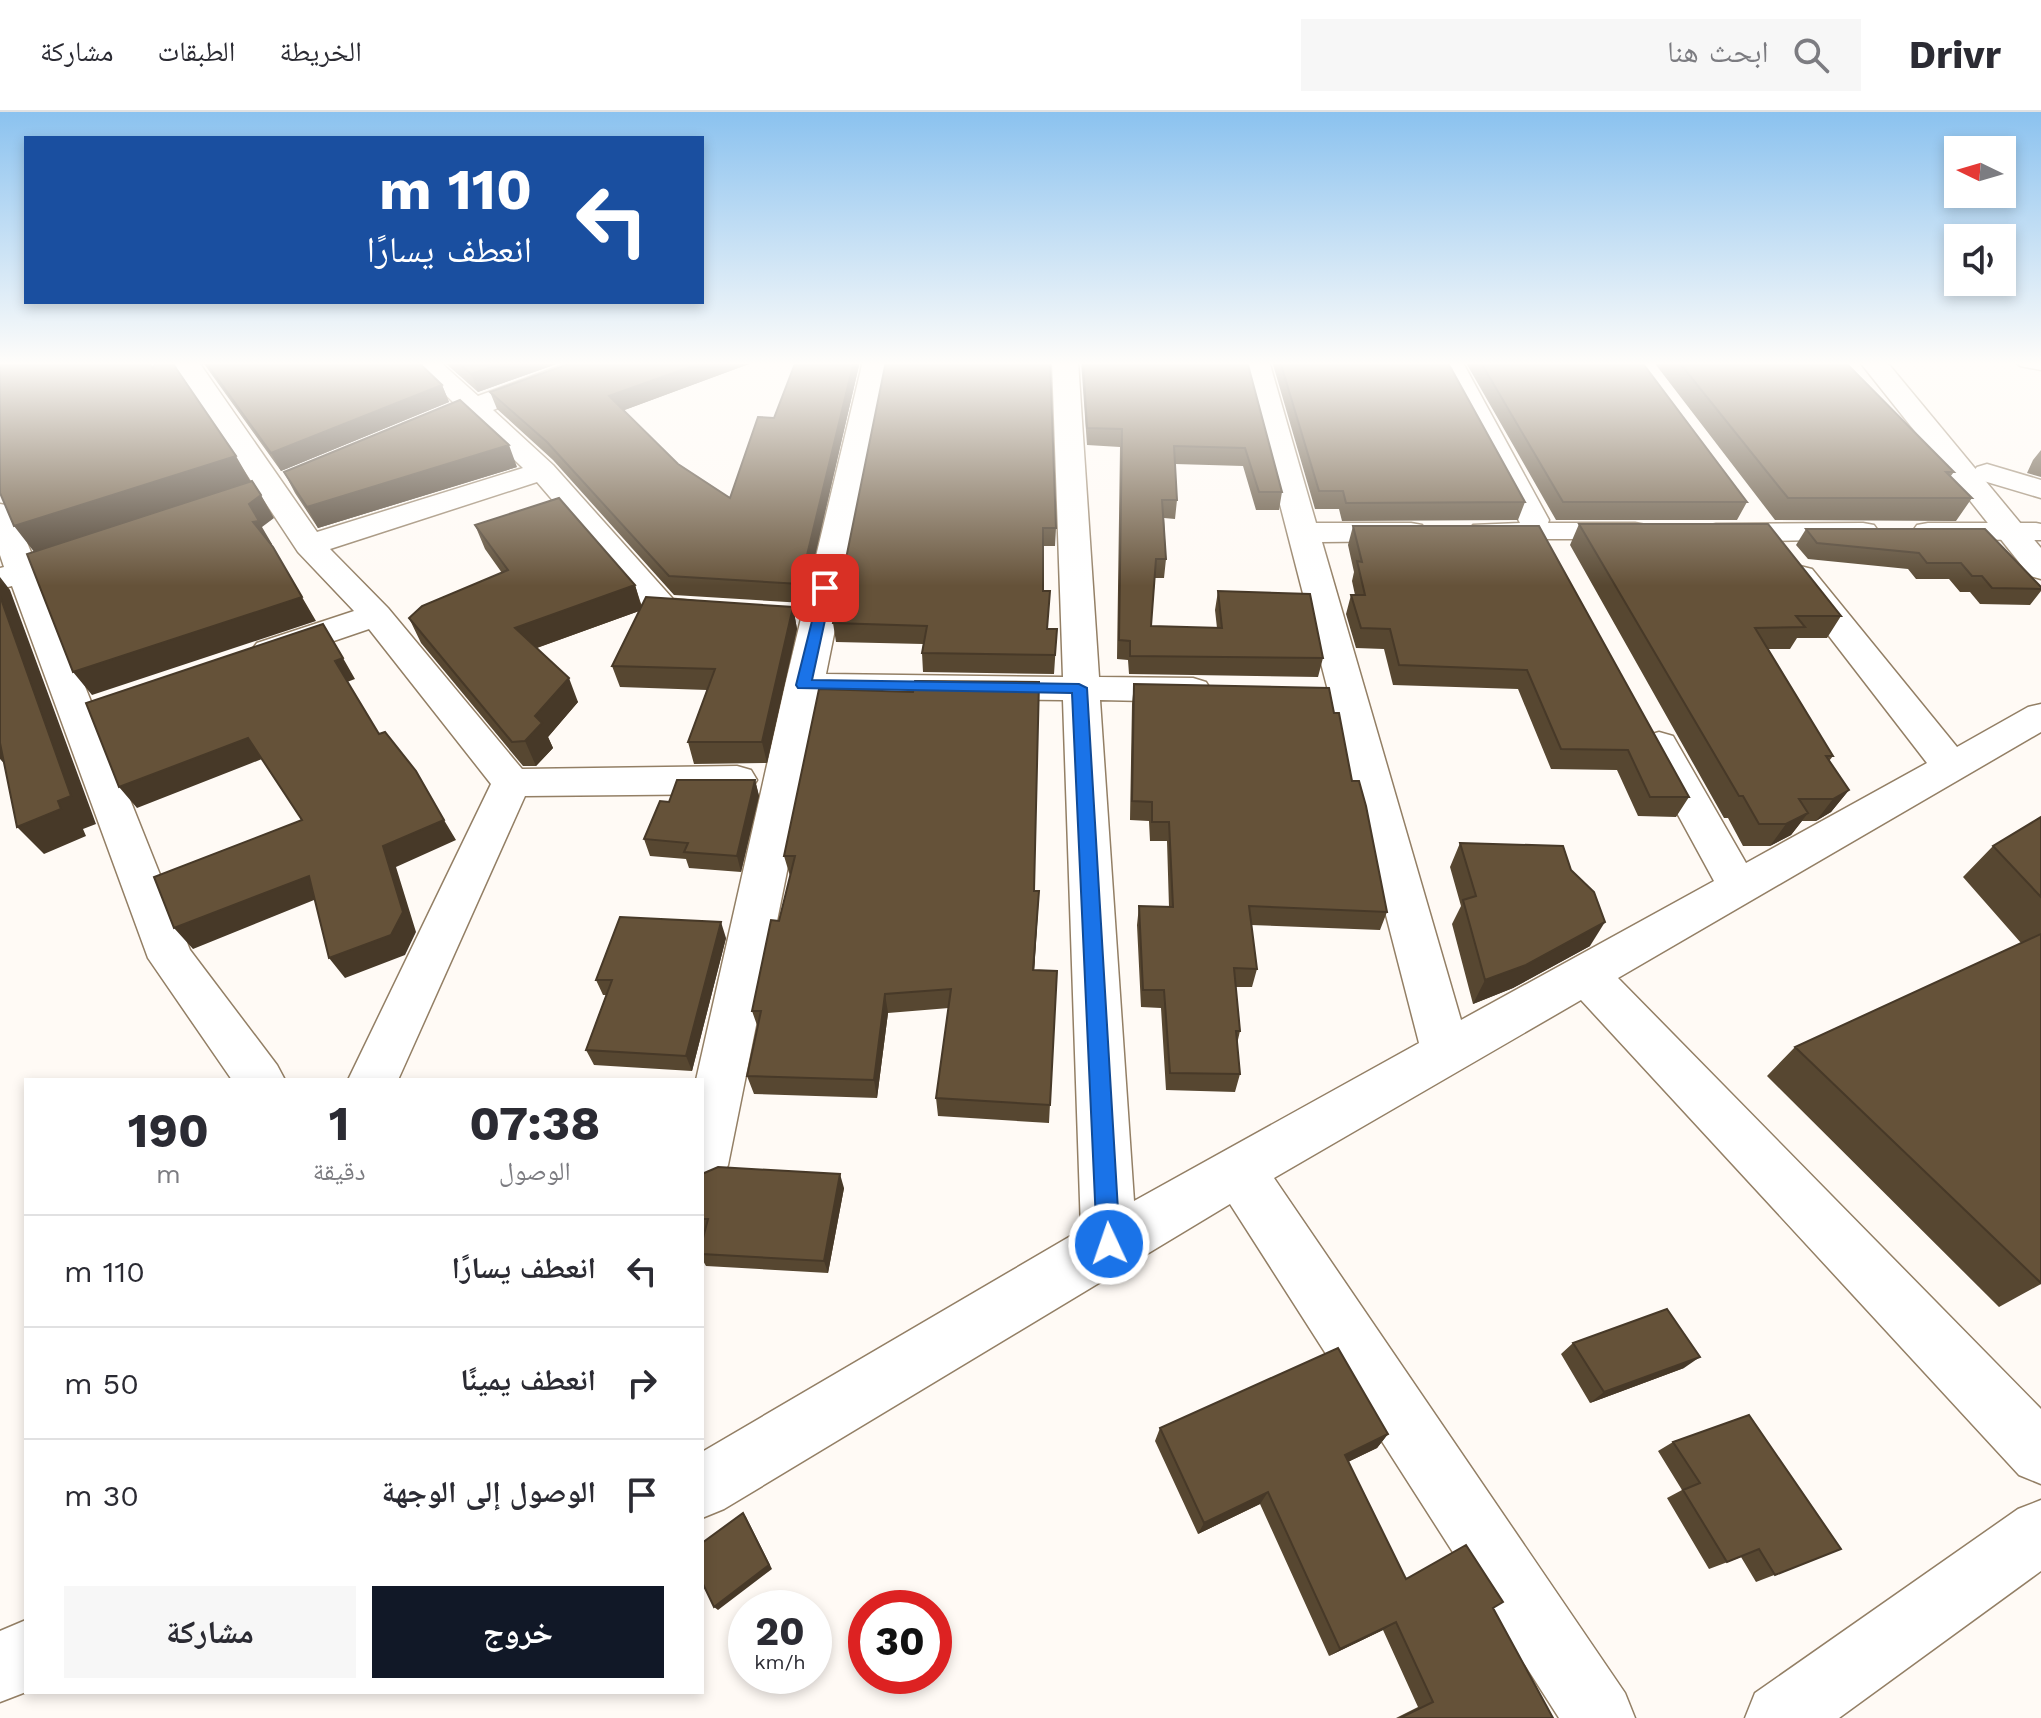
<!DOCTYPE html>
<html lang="ar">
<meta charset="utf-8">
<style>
body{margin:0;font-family:"Work Sans","Noto Naskh Arabic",sans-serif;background:#f7f7f7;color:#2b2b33;direction:rtl;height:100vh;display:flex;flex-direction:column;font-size:30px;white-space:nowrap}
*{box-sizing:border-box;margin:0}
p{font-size:26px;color:#7c7c81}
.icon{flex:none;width:44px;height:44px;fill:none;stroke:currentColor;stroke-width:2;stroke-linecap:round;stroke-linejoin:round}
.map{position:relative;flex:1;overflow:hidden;direction:ltr}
.sheet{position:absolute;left:24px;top:966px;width:680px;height:616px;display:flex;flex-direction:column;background:#fff;border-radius:0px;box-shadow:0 4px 12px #0003;direction:rtl}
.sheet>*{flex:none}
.guide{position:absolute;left:24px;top:24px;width:680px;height:168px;border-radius:0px;box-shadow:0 4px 12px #0003;direction:rtl;background:#1a4fa0;color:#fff;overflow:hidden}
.needle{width:52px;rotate:275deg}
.fabs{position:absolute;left:1944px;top:24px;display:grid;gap:16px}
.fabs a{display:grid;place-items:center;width:72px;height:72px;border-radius:0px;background:#fff;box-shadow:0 4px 12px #0003;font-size:40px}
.speed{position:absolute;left:728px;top:1478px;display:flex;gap:16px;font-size:40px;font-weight:700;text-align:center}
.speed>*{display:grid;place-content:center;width:104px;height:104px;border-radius:50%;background:#fff;box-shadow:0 4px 12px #0003;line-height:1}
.speed small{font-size:20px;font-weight:400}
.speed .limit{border:12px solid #d22;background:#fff;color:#111}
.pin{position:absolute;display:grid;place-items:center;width:68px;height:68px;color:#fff;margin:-34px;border-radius:16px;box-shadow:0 4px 12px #0006}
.me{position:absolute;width:88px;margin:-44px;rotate:357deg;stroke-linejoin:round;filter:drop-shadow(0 0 6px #0008)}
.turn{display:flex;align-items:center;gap:28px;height:168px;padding:0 40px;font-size:36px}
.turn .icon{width:104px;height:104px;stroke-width:2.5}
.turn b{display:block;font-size:56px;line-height:68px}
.eta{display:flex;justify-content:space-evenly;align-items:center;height:136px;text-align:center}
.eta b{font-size:48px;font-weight:700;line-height:56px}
.cta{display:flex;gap:16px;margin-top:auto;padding:16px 40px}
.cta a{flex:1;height:92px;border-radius:0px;background:#111827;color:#fff;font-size:32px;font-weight:700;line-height:92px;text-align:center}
.cta a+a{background:#f7f7f7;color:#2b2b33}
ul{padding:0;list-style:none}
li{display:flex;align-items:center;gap:24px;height:112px;padding:0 40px;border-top:2px solid #e1e1e2}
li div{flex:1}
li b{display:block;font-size:30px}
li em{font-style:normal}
header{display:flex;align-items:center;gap:48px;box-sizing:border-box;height:112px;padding:0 40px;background:#fff;border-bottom:2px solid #e1e1e2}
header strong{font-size:38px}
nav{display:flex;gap:44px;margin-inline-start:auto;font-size:28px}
.search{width:560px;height:72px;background:#f7f7f7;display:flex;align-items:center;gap:20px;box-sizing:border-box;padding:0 28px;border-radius:0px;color:#7c7c81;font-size:30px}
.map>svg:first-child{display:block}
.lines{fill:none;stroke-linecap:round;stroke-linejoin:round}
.minor-casing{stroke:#937f65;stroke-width:3}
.major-casing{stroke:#937f65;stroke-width:3}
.minor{fill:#fff;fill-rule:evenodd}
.major{fill:#fff;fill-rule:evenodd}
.wall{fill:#574731}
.shaded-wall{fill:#473928}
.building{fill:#655239;stroke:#473928;stroke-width:2}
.route{fill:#1a73e8;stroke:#114b97;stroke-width:2}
</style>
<header>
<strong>Drivr</strong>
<div class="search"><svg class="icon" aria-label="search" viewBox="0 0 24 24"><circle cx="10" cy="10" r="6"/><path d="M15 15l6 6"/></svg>ابحث هنا</div>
<nav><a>الخريطة</a><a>الطبقات</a><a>مشاركة</a></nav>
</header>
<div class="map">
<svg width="2041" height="1606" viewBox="0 0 2041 1606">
<rect width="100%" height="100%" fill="#fffaf5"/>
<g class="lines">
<defs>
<path id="minor" d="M172 249H198L317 420 523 356 470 306 423 324H403L399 318 403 312 456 293 411 249H439L478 284 574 249H611L607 254 493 298 553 353 673 487 720 492 725 499 720 506 708 509 651 503 537 370 330 437 388 496 522 657 737 654 751 658 757 668 751 678 737 682 525 684 398 968H348L491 672 369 517 281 547 269 550 257 547 251 539 257 531 354 499 298 440Z
M863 249H889L826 562 1063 565 1052 249H1078L1099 565 1193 566 1206 570 1211 578 1206 586 1193 590 1100 588 1134 1089 1419 931 1243 249H1269L1316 411H1411L1422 413 1427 420 1422 427 1411 429 1322 430 1461 908 1714 769 1640 633 1645 624 1659 620 1673 624 1746 751 1927 651 1788 471 1784 464 1788 457 1800 454 1812 457 1957 635 2028 595 2041 592V620L1618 866 2041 1297V1372L2019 1363 1581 888 1274 1066 1625 1581 1635 1606H1559L1230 1092 724 1397 702 1406V1340L1081 1118 1063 588 822 585 728 1053 720 1070 702 1077V968H696L785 573Z
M1436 249H1462L1549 408 1548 411H1635L1646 413 1651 420 1646 427H1473L1468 420 1473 413 1520 411Z
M2016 249H2041V258L2020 254Z
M1987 352 2041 368V386L1977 367 1972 361 1977 355Z
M0 392 11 394 15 401 33 445 90 427 101 430 106 437 101 444 41 464 190 838 277 953 285 968H232L148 846 12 474 0 477V456L4 455 0 443Z
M1863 411 1874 413 1879 420 1874 427 1716 430 1705 428 1700 421 1705 414 1716 412Z
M1928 411H2036L2041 412V428L1917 427 1912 420 1917 413Z
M2041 1388V1459L1839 1606H1745L1755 1581 2018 1397Z
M26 1508V1580L0 1590V1519Z"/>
<path id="major" d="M1859 249H1886L2041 436V467L2030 464Z"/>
</defs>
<use href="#minor" class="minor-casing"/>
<use href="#major" class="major-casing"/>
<use href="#minor" class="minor"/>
<use href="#major" class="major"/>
</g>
<path class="wall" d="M202 249H417L442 273 449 290 281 359Z
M443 249H565L478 280Z
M577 249H757L624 298 678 352 730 386 774 306 796 249H860L804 491 674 483 553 348 497 297 490 280Z
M886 249 1056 416 1055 434H1043V479L1048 517H1057L1054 562 923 560 922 541 923 532 836 530 833 511Z
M1081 249H1247L1282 380 1279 398H1256L1243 354 1175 352 1177 388 1175 407 1164 406 1166 447 1164 466H1155L1151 514 1217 516 1215 498 1218 479 1323 546 1318 565 1129 562 1128 548 1117 547 1120 335 1087 333Z
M1272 249H1447L1525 390 1518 408 1342 409 1339 397H1315Z
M1465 249H1641L1747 390 1737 408H1556Z
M1653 249H1844L1954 360 1950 365 1972 386 1956 409 1775 408Z
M2041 338V365L2027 361 2033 348Z
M517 355 318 416 295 381 284 360Z
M1579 412 1841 504 1827 526H1797L1790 537H1768L1833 644 1829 649 1849 678 1831 700 1816 709H1802L1791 723 1770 734H1743L1728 706H1724L1570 433Z
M475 413 635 473 642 495H793L797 517 767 651 694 652 688 630 707 578 620 575 612 554 639 499 537 536 578 590 548 625 553 636 536 654H523L421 531 409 506 502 461 485 437Z
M1353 414 1689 685 1676 705 1638 704 1617 658 1551 657 1518 577 1393 573 1384 537 1356 536 1346 502 1351 483H1355L1352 469 1354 460 1348 433Z
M1806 417H1985L2041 475V479L2030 493 1980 492 1970 480H1960L1949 467H1916L1908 457 1808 447 1796 433Z
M1134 572 1334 601 1387 800 1380 818 1251 813 1257 857 1252 875H1235L1240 919 1237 932 1240 962 1235 980 1166 978 1161 896 1141 895 1137 813 1139 794 1169 795 1167 729H1150L1149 709 1130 708 1132 592Z
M819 577 1034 779H1039L1034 858 1057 859 1049 1011 938 1004 936 986 949 896 888 901 877 986 754 982 747 964 758 916 752 899 779 809 790 764 784 744Z
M755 668 759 684 741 760 689 756 686 747 650 744 644 727 669 690Z
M2041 705V1172L1999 1195 1767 964 1795 935 2021 831 1963 765 1993 734Z
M1460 731 1571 758 1590 834 1513 876 1473 892 1452 812 1461 794 1450 755Z
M726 826 692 959 594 953 586 938 606 883H603L596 868Z
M702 1062 844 1076 828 1161 706 1154 702 1147V1130L704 1120H702Z
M1573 1231 1684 1256 1590 1291 1561 1242Z
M1160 1316 1388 1322 1377 1336 1348 1350 1406 1467 1493 1496 1553 1606H1396L1418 1595 1383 1518 1329 1544 1260 1392 1198 1422 1155 1329Z
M1673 1330 1841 1437 1756 1470 1741 1445 1709 1457 1667 1386 1682 1378 1658 1339Z"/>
<path class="shaded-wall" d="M510 249H565L478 280 471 262Z
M707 249H757L614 302 609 284Z
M854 249H860L804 491 800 472Z
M442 273 449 290 281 359 271 341Z
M509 333 517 355 318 416 307 395Z
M236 344 251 370 35 441 14 414Z
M261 383 274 406 262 415 272 432 266 434 253 410 249 392Z
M0 465 10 478 96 712 83 717 86 724 44 742 17 715 58 689 0 484Z
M635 473 642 498 525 540 515 516Z
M302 485 316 509 92 583 73 560Z
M793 495 797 517 767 651 762 630Z
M343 546 355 567 347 570 335 549Z
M569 566 578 590 548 625 553 636 536 654 525 629 535 604Z
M248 626 262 647 137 696 119 675Z
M0 627 11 659 0 647Z
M755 668 759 684 741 760 737 744Z
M1849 678 1831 700 1816 709 1833 687Z
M1808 701 1791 723 1770 734 1786 712Z
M444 708 456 728 396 755 416 820 405 843 345 866 329 846 383 734Z
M309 764 324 784 193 837 174 816Z
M1039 779 1038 799 1033 877V858Z
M721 810 726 826 692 959 686 944Z
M1605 810 1590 834 1513 876 1473 892 1485 868Z
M885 882 888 901 877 986 874 968Z
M840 1062 844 1076 828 1161 824 1149Z
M1700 1245 1684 1256 1590 1291 1604 1280Z
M1388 1322 1377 1336 1335 1356 1345 1343Z
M1268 1380 1260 1392 1198 1422 1204 1411Z
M743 1401 746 1405 772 1457 718 1498 714 1495Z
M1396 1510 1383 1518 1329 1544 1340 1537Z"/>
<path class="building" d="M0 249H148L153 256 156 249H171L236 344 14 414 0 381Z
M205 249H417L442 273 271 341Z
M456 249H510L471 262Z
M577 249H707L609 284 678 352 730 386 758 305 774 306 796 249H854L800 472 669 464 547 330 490 280Z
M886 249H1050L1056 416H1043V479H1050L1047 517H1057L1055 543 922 541 927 514 833 511Z
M1083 249H1247L1282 380H1259L1245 336 1174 334 1177 388H1162L1166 447H1156L1151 514 1222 516 1218 479 1310 482 1323 546 1130 544V529L1119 528 1122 317 1087 316Z
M1280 249H1447L1525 390 1346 391 1343 379H1319Z
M1480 249H1641L1747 390H1563Z
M1678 249H1844L1954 360H1946L1972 386H1788Z
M460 288 509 333 307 395 284 360Z
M252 369 261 383 249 392 259 409 253 410 273 435 302 485 73 560 27 442Z
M559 386 635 473 515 516 569 566 535 604 542 611 525 629 512 630 409 506 422 494 508 458 475 413Z
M1579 412H1768L1841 504H1796L1805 515 1755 516 1833 644H1826L1849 678 1833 687H1799L1808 701 1786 712H1759L1743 684H1739Z
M1353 414H1539L1689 685H1650L1628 638 1561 637 1527 558 1399 553 1390 517 1361 516 1351 483H1365L1357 449 1362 450Z
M1806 417H1985L2041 475V477L1992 476 1982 464H1972L1961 451H1927L1919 441 1817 431Z
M0 484 71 684 58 689 61 697 17 715 0 631Z
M646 485 793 495 762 630H688L715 557 612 554Z
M323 512 343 546 335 549 379 622 385 620 416 659 444 708 383 734 403 800 391 823 329 846 309 764 174 816 154 765 302 708 248 626 119 675 86 591Z
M915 569 1039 570 1034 779H1039L1033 858 1057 859 1050 993 936 986 951 877 885 882 874 968 747 964 761 899H752L771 808 779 809 795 744H784L819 577 913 580Z
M1134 572 1329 576 1334 601H1339L1352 669H1359L1366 694 1387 800 1249 794 1257 857 1234 856 1240 919H1236L1240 962 1170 961 1164 878H1143L1139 794 1173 795 1169 710H1152V690L1132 689Z
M677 668H755L737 744 684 740 688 731 644 727 660 689 669 690Z
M2041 705V785L1993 734Z
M1460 731 1563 734 1571 758 1594 780 1605 810 1526 853 1485 868 1463 788 1476 784Z
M620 805 721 810 686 944 586 938 612 868H596Z
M2041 822V1171L1795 935Z
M718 1055 840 1062 824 1149 702 1142V1130L708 1107H702V1062Z
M1667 1197 1700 1245 1604 1280 1573 1231Z
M1338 1236 1388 1322 1345 1343 1406 1467 1466 1433 1503 1490 1493 1496 1553 1606H1400L1433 1590 1396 1510 1340 1537 1268 1380 1204 1411 1160 1316Z
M1749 1303 1841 1437 1775 1463 1759 1437 1727 1450 1683 1378 1700 1371 1673 1330Z
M743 1401 769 1453 714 1495 702 1470V1431Z"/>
<linearGradient id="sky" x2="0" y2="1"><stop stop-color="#8bc2ef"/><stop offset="0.53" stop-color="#fffdfa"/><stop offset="1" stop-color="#fffdfa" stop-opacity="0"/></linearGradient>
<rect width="2041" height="474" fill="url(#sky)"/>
<path class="route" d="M821 473 832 476 812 568 1079 572 1087 576 1120 1132 1117 1140 1109 1143 1101 1140 1097 1132 1072 581 798 576 796 573Z"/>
</svg>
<div class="fabs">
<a><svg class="needle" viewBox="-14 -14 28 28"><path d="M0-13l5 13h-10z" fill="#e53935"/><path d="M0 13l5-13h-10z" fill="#7c7c81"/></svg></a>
<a><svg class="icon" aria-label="sound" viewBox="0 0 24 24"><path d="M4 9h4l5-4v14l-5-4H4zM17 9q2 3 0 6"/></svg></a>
</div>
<div class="speed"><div>20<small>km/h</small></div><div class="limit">30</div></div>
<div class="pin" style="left:825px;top:476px;background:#d93025"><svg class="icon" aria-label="arrive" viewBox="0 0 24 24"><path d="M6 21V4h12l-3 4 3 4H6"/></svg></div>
<svg class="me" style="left:1109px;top:1132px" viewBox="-20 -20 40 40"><circle r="17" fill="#1a73e8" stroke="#fff" stroke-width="3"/><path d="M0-11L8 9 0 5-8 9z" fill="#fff"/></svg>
<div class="guide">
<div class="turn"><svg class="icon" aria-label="left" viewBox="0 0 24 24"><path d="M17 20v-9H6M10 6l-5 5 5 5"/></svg><div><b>110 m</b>انعطف يسارًا</div></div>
</div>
<section class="sheet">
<div class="eta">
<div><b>07:38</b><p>الوصول</p></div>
<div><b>1</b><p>دقيقة</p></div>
<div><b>190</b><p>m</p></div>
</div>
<ul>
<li><svg class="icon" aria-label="left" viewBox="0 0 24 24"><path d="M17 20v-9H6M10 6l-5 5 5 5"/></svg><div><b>انعطف يسارًا</b></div><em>110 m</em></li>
<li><svg class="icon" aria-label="right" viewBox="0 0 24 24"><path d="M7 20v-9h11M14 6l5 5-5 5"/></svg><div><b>انعطف يمينًا</b></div><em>50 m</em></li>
<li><svg class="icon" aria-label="arrive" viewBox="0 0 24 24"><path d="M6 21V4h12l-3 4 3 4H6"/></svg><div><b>الوصول إلى الوجهة</b></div><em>30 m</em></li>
</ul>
<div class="cta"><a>خروج</a><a>مشاركة</a></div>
</section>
</div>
